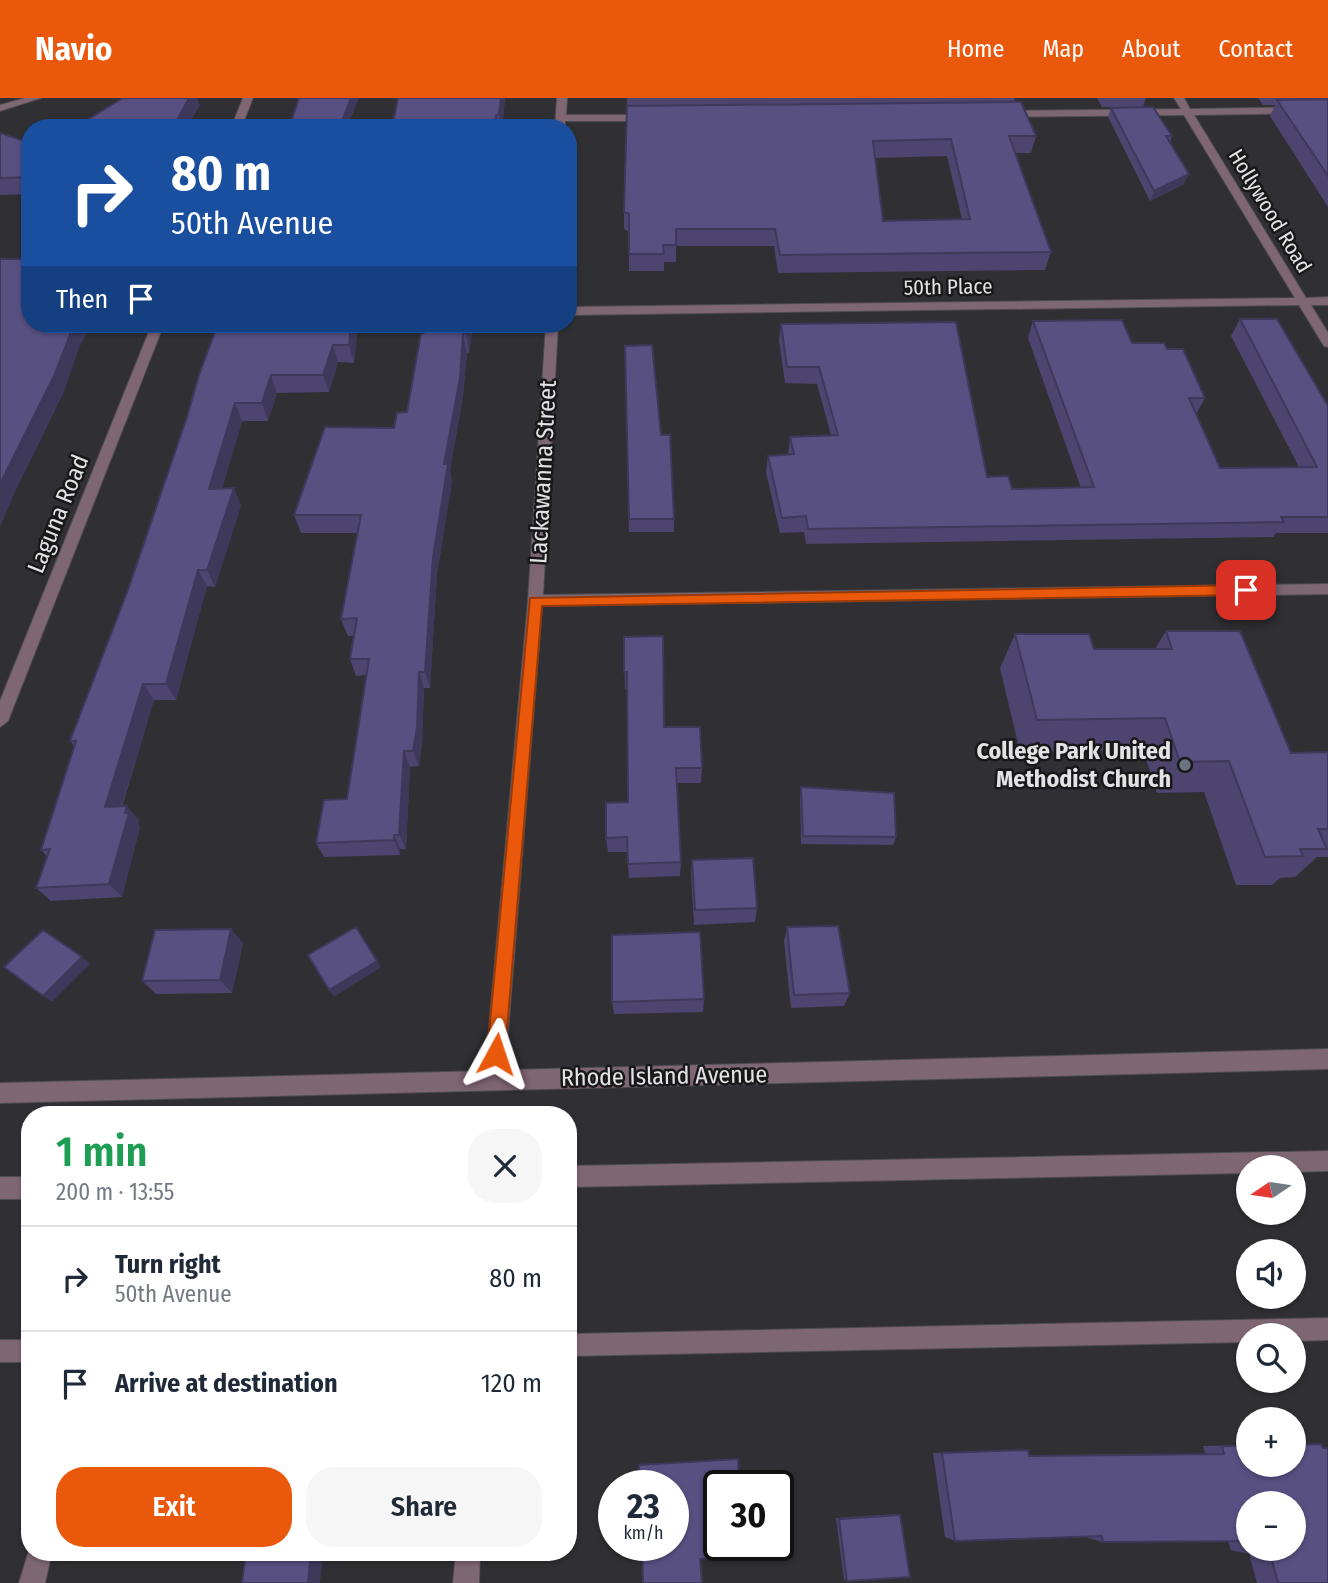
<!DOCTYPE html>
<meta charset="utf-8">
<style>
body{margin:0;font-family:"Fira Sans Condensed",sans-serif;background:#f6f6f7;color:#1f2937;height:100vh;display:flex;flex-direction:column;font-size:26px;white-space:nowrap}
*{box-sizing:border-box;margin:0}
p{font-size:23px;color:#747a83}
.icon{flex:none;width:38px;height:38px;fill:none;stroke:currentColor;stroke-width:2;stroke-linecap:round;stroke-linejoin:round}
.map{position:relative;flex:1;overflow:hidden}
.panel{position:absolute;left:21px;top:1008px;width:556px;height:455px;display:flex;flex-direction:column;background:#fff;border-radius:28px;box-shadow:0 2px 5px #0004}
.panel>*{flex:none}
.guide{position:absolute;left:21px;top:21px;width:556px;height:214px;border-radius:28px;box-shadow:0 2px 5px #0004;background:#1a4fa0;color:#fff;overflow:hidden}
.needle{width:46px;rotate:257deg}
.buttons{position:absolute;left:1236px;top:1057px;display:grid;gap:14px}
.buttons a{display:grid;place-items:center;width:70px;height:70px;border-radius:50%;background:#fff;box-shadow:0 2px 5px #0004;font-size:35px}
.speed{position:absolute;left:598px;top:1372px;display:flex;gap:14px;font-size:35px;font-weight:700;text-align:center}
.speed>*{display:grid;place-content:center;width:91px;height:91px;border-radius:50%;background:#fff;box-shadow:0 2px 5px #0004;line-height:1}
.speed small{font-size:18px;font-weight:400}
.speed .limit{border:4px solid #111;border-radius:10px;background:#fff;color:#111}
.pin{position:absolute;display:grid;place-items:center;width:60px;height:60px;color:#fff;margin:-30px;border-radius:14px;box-shadow:0 4px 10px #0006}
.me{position:absolute;width:77px;margin:-38px;rotate:5deg;stroke-linejoin:round;filter:drop-shadow(0 0 5px #0008)}
.turn{display:flex;align-items:center;gap:24px;height:147px;padding:0 35px;font-size:32px}
.turn .icon{width:91px;height:91px;stroke-width:2.5}
.turn b{display:block;font-size:49px;line-height:60px}
.then{display:flex;align-items:center;height:66px;padding:0 35px;background:#0003;gap:14px;font-size:26px}
.round{display:grid;place-items:center;flex:none;width:74px;height:74px;border-radius:28px;background:#f6f6f7}
.head{display:flex;align-items:center;justify-content:space-between;height:119px;padding:0 35px}
h1{font-size:42px;font-weight:600;line-height:52px;color:#1e9e55}
.primary-button{display:flex;gap:14px;margin-top:auto;padding:14px 35px}
.primary-button a{flex:1;height:80px;border-radius:28px;background:#ea580c;color:#fff;font-size:28px;font-weight:600;line-height:80px;text-align:center}
.primary-button a+a{background:#f6f6f7;color:#1f2937}
ul{padding:0;list-style:none}
li{display:flex;align-items:center;gap:21px;height:105px;padding:0 35px;border-top:2px solid #e0e1e3}
li div{flex:1}
li b{display:block;font-size:26px}
li em{font-style:normal}
header{display:flex;align-items:center;gap:42px;box-sizing:border-box;height:98px;padding:0 35px;background:#ea580c;color:#fff}
header strong{font-size:33px}
nav{display:flex;gap:38px;margin-inline-start:auto;font-size:24px}
.map>svg:first-child{display:block}
.lines{fill:none;stroke-linecap:round;stroke-linejoin:round}
.service-casing{stroke:#4d4c4f;stroke-width:2}
.minor-casing{stroke:#4d4c4f;stroke-width:2}
.tertiary-casing{stroke:#4d4c4f;stroke-width:2}
.service{fill:#7f6673;fill-rule:evenodd}
.minor{fill:#7f6673;fill-rule:evenodd}
.tertiary{fill:#7f6673;fill-rule:evenodd}
.wall{fill:#4d4570;fill-rule:evenodd}
.shaded-wall{fill:#3e385b}
.building{fill:#595082;stroke:#3e385b;stroke-width:2;fill-rule:evenodd}
.route{fill:#ea580c;stroke:#983908;stroke-width:2}
.worship-dot{fill:#6b7280;stroke:#181819;stroke-width:2.5}
.labels{text-anchor:middle;dominant-baseline:central;stroke-width:5;stroke-linejoin:round;paint-order:stroke}
.far-street-label{font-size:21px;fill:#e3e3e5;stroke:#181819}
.street-label{font-size:24px;fill:#e3e3e5;stroke:#181819}
.poi-label{font-size:24px;font-weight:bold;fill:#e3e3e5;stroke:#181819;text-anchor:end}
</style>
<header>
<strong>Navio</strong>
<nav><a>Home</a><a>Map</a><a>About</a><a>Contact</a></nav>
</header>
<div class="map">
<svg width="1328" height="1485" viewBox="0 0 1328 1485">
<rect width="100%" height="100%" fill="#302f33"/>
<g class="lines">
<defs>
<path id="service" d="M30 1449V1454H52L45 1485H19Z"/>
<path id="minor" d="M25 0H41L0 13V7Z
M243 0H253L241 30H231Z
M557 0H567L566 17H649L654 20 649 23H565V30H555Z
M1174 0H1184L1190 11 1328 9V15L1194 17 1306 200 1328 199V207H1311L1328 235V249L1324 248 1299 207 569 217V209L1295 200 1184 17 1003 19 998 16 1003 13 1181 11Z
M152 226H164L8 623 0 629V603Z
M546 226H558L543 497 1328 486V496L542 508 505 972 1328 951V971L0 1005V985L485 973 528 503Z
M1328 1220V1242L1293 1243V1237H1248V1244L569 1258V1236Z
M0 1242H30V1264H0Z
M456 1454H480L479 1485H453Z"/>
<path id="tertiary" d="M1328 1053V1073L1293 1074V1069H1248V1075L569 1089V1068Z
M0 1079H30V1101H0Z"/>
</defs>
<use href="#service" class="service-casing"/>
<use href="#minor" class="minor-casing"/>
<use href="#tertiary" class="tertiary-casing"/>
<use href="#service" class="service"/>
<use href="#minor" class="minor"/>
<use href="#tertiary" class="tertiary"/>
</g>
<path class="wall" d="M398 0H505L502 30H392Z
M627 0H1015L1014 4 1036 38 1031 55H1015L1051 154 1045 172 778 175 774 148H676V164H664V173H629V134L624 131V114ZM947 58 962 121 883 123 875 60Z
M1097 0H1146L1143 9H1102Z
M1258 0H1328V109L1270 18 1275 7H1263Z
M1111 10 1172 38 1170 44 1184 86 1150 103 1108 19Z
M0 35 30 45V96L0 97Z
M1240 221 1328 308V435H1276L1273 439 806 446 804 434 780 435 766 374 768 358 788 357 790 339 831 337 817 286 785 285 779 242 781 226 987 379 1012 391 1081 390 1028 240 1033 223 1132 245 1167 251 1205 300 1196 316 1220 370 1299 369 1231 238Z
M218 226H358L354 265 338 264 329 294 277 295 268 323H242L222 390 241 407 215 489 207 488 176 602H154L122 709 139 722 138 726 140 729 122 799 51 803 36 790 48 759 41 752 74 648 70 643 129 489Z
M473 226 469 255H467L463 298 450 372 452 384 437 476 430 590H424L422 645 419 668 410 669 406 751H400V757L324 759 316 745 347 701 367 577 356 578 350 561 354 538H348L341 521 357 435H301L294 417 394 330 407 314 424 235Z
M625 248 661 337 674 421V434H629Z
M1166 533 1291 655 1328 654V759H1317L1295 779 1280 780 1272 787H1236L1204 694 1157 695 1143 652 1020 654 1000 570 1015 536 1094 551H1155Z
M624 539 664 629 702 670 701 685H676L681 764 680 778 629 780 627 754H608L606 740 628 704 627 591H625Z
M801 689 896 739 893 747 801 746 800 698Z
M692 762 757 810 755 824 694 827 691 777Z
M787 829 850 895 844 908 791 910 784 843Z
M231 831 243 845 232 895 156 896 142 883Z
M704 901 703 914 614 916 612 904Z
M1248 1347 1328 1485H1257L1249 1456 1231 1452 1228 1443 1103 1444 1088 1440 1087 1439 955 1443 945 1439 933 1355 1015 1352H1028L1029 1357 1205 1356 1203 1348ZM1248 1405 1293 1451H1248Z
M896 1416 900 1417 847 1483 844 1481 836 1420Z"/>
<path class="shaded-wall" d="M189 0H197L200 7 187 30H173Z
M351 0H359L347 30H339Z
M501 0H505L502 30H501L499 16Z
M1189 76 1184 86 1150 103 1154 93Z
M74 226H91L79 250 64 294 14 396 0 429V386Z
M351 226H358L354 265 349 247Z
M467 226H473L469 255 466 236Z
M463 236 467 255 463 298 450 372 452 384 437 476 430 590 425 574 433 459 444 366Z
M333 247 338 264 329 294 323 277Z
M271 277 277 295 268 323 262 305Z
M235 305 242 323 217 408 209 391Z
M234 390 241 407 215 489 207 472Z
M198 472 207 488 176 602 166 586Z
M419 574 424 590 422 645 419 668 413 653Z
M143 586 154 602 117 723 105 709Z
M404 653 410 669 406 751 399 737Z
M127 708 139 722 138 726 140 729 122 799 109 786Z
M394 737 400 751V757L394 742Z
M231 831 243 845 232 895 220 882Z
M82 859 90 866 52 904 43 898Z
M377 863 381 869 334 899 329 892Z
M311 1454H323L320 1485H308Z"/>
<path class="building" d="M123 0H189L173 30H74Z
M299 0H351L339 30H289Z
M398 0H501L499 16 496 17 495 30H392Z
M1328 1V78L1277 2Z
M1021 4 1036 38H1009L1051 154 780 157 775 131H676V147H663L664 156H629V116L624 114 627 8ZM951 41 970 121 883 123 873 43Z
M1153 9 1172 38H1166L1189 76 1154 93 1111 10Z
M0 35 30 45V79L0 80Z
M0 161H30V226H74L54 278 0 386Z
M1240 221H1277L1328 308V419H1281L1284 424 808 431 806 418 782 420 768 358 794 356 790 339 838 337 819 269H787L781 226 956 224 987 379 1008 378 1012 391 1094 389 1033 223 1122 222 1132 245H1164L1167 251H1183L1205 300H1189L1220 370 1317 369Z
M218 226H351L349 247H333L323 277H271L262 305H235L209 391 234 390 207 472H198L166 586H143L105 709 127 708 125 715H129L109 786 36 790 50 751 41 752 76 643H70L129 489 187 319 199 277Z
M426 226H467L466 236H463L460 280 444 366H448L433 459 425 574H419L417 630 413 653H404L399 737H394V742L316 745 324 702 347 701 369 561H350L357 520 341 521 361 417H294L325 329 394 330 397 315 407 314 421 235H424Z
M652 247 661 337H670L674 421H629L625 248Z
M1166 533H1240L1291 655 1328 654V731H1318L1327 751H1300L1303 758 1265 759 1229 663 1180 664 1165 620 1037 622 1015 536H1089L1094 551H1172Z
M663 538 664 629H700L702 670H676L681 764 628 766 627 739 606 740V705L628 704 627 574H624V539Z
M801 689 894 695 896 739 803 738Z
M753 760 757 810 695 812 692 762Z
M838 828 850 895 794 897 787 829Z
M356 829 377 863 329 892 308 857Z
M231 831 220 882 142 883 155 832Z
M43 832 82 859 43 898 4 869Z
M700 834 704 901 612 904V837Z
M1321 1346 1323 1350H1328V1485H1278L1270 1455 1252 1456 1251 1451H1293V1405H1248V1443L1103 1444 1102 1438 955 1443 942 1355 1028 1352 1029 1358 1224 1356 1222 1348H1248V1367H1293V1347Z
M738 1361 739 1388H719V1411H715L717 1460 700 1461 702 1485H643L642 1447H674V1388H640L639 1367Z
M900 1417 910 1479 847 1483 839 1421Z
M246 1454H311L308 1485H242Z"/>
<path class="route" d="M1246 487 1253 492 1246 497 542 508 505 956 503 962 496 965 490 962 487 956 530 500Z"/>
<circle class="worship-dot" cx="1185" cy="667" r="7"/>
<g class="labels">
<g class="far-street-label">
<text transform="translate(1270 113) rotate(59)">Hollywood Road</text>
<text transform="translate(948 189) rotate(-1)">50th Place</text>
</g>
<g class="street-label">
<text transform="translate(543 374) rotate(-87)">Lackawanna Street</text>
<text transform="translate(58 416) rotate(-68)">Laguna Road</text>
<text transform="translate(664 978) rotate(-1)">Rhode Island Avenue</text>
</g>
<g class="poi-label">
<text x="1171" y="653">College Park United<tspan x="1171" dy="28">Methodist Church</tspan></text>
</g>
</g>
</svg>
<div class="buttons">
<a><svg class="needle" viewBox="-14 -14 28 28"><path d="M0-13l5 13h-10z" fill="#e53935"/><path d="M0 13l5-13h-10z" fill="#747a83"/></svg></a>
<a><svg class="icon" aria-label="sound" viewBox="0 0 24 24"><path d="M4 9h4l5-4v14l-5-4H4zM17 9q2 3 0 6"/></svg></a>
<a><svg class="icon" aria-label="search" viewBox="0 0 24 24"><circle cx="10" cy="10" r="6"/><path d="M15 15l6 6"/></svg></a>
<a>+</a>
<a>−</a>
</div>
<div class="speed"><div>23<small>km/h</small></div><div class="limit">30</div></div>
<div class="pin" style="left:1246px;top:492px;background:#d93025"><svg class="icon" aria-label="arrive" viewBox="0 0 24 24"><path d="M6 21V4h12l-3 4 3 4H6"/></svg></div>
<svg class="me" style="left:496px;top:956px" viewBox="-20 -20 40 40"><path d="M0-17L14 15 0 8-14 15z" fill="#ea580c" stroke="#fff" stroke-width="4"/></svg>
<div class="guide">
<div class="turn"><svg class="icon" aria-label="right" viewBox="0 0 24 24"><path d="M7 20v-9h11M14 6l5 5-5 5"/></svg><div><b>80 m</b>50th Avenue</div></div>
<div class="then">Then<svg class="icon" aria-label="arrive" viewBox="0 0 24 24"><path d="M6 21V4h12l-3 4 3 4H6"/></svg></div>
</div>
<section class="panel">
<div class="head"><div><h1>1 min</h1><p>200 m · 13:55</p></div><a class="round"><svg class="icon" aria-label="close" viewBox="0 0 24 24"><path d="M6 6l12 12M18 6L6 18"/></svg></a></div>
<ul>
<li><svg class="icon" aria-label="right" viewBox="0 0 24 24"><path d="M7 20v-9h11M14 6l5 5-5 5"/></svg><div><b>Turn right</b><p>50th Avenue</p></div><em>80 m</em></li>
<li><svg class="icon" aria-label="arrive" viewBox="0 0 24 24"><path d="M6 21V4h12l-3 4 3 4H6"/></svg><div><b>Arrive at destination</b></div><em>120 m</em></li>
</ul>
<div class="primary-button"><a>Exit</a><a>Share</a></div>
</section>
</div>
